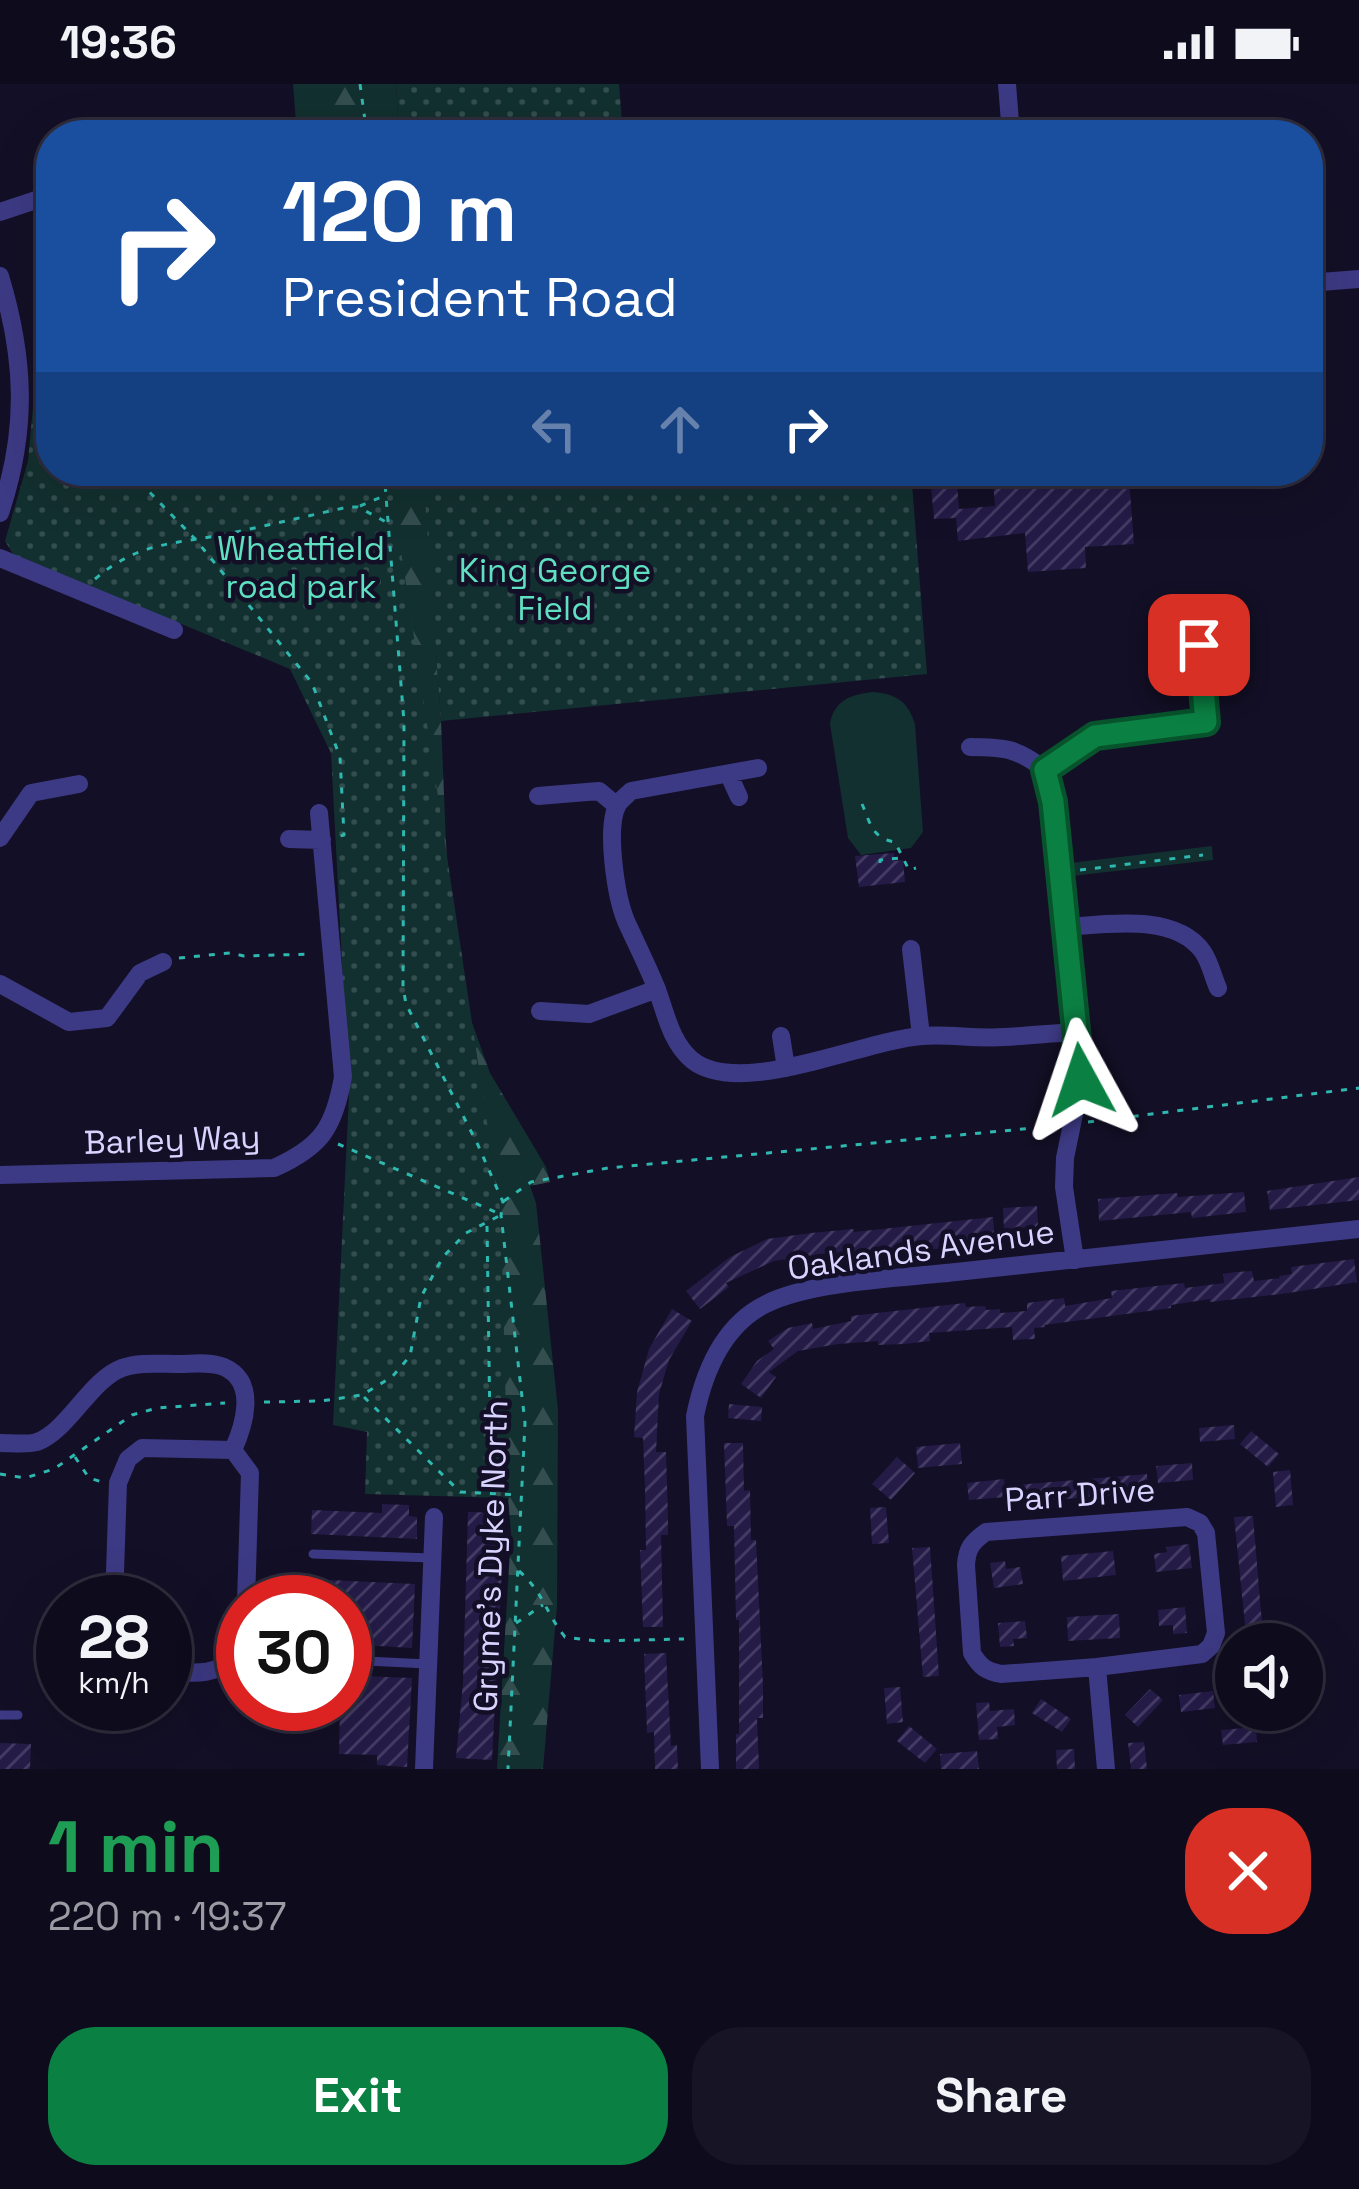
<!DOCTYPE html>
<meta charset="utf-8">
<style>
body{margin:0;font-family:"Space Grotesk",sans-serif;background:#171425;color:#f1f3f6;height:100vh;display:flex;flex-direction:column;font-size:45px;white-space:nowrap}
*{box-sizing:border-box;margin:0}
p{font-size:39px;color:#9b9ba3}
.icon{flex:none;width:66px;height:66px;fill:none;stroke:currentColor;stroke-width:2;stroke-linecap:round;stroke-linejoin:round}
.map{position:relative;height:1685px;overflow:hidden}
.drawer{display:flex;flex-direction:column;background:#0e0b1c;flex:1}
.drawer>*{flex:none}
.hud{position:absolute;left:36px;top:36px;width:1287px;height:366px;border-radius:48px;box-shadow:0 12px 48px #0002,0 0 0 3px #2e2b3b;background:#1a4fa0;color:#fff;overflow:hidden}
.buttons{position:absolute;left:1215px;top:1539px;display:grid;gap:24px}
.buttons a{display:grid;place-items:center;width:108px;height:108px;border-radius:50%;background:#0e0b1c;box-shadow:0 12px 48px #0002,0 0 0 3px #2e2b3b;font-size:60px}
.speed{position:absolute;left:36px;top:1491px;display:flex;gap:24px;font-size:60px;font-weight:700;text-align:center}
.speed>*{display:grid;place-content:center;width:156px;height:156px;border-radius:50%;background:#0e0b1c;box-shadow:0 12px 48px #0002,0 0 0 3px #2e2b3b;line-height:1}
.speed small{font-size:30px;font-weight:400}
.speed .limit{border:18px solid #d22;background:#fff;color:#111}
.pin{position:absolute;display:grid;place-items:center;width:102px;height:102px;color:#fff;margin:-51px;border-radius:24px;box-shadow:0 6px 18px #0006}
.me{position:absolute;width:132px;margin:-66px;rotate:355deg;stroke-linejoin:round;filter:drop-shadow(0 0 9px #0008)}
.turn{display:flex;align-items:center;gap:42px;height:252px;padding:0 48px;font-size:54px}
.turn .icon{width:156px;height:156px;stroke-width:2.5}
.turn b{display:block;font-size:84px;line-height:102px}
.lanes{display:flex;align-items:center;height:114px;padding:0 48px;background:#0003;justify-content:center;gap:60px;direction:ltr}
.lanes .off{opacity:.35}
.round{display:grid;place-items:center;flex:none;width:126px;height:126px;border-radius:48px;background:#171425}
.head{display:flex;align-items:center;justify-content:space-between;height:204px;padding:0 48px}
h1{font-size:72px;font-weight:600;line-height:90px;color:#1e9e55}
.button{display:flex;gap:24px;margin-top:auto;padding:24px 48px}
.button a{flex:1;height:138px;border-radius:48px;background:#0b8043;color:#fff;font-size:48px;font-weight:600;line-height:138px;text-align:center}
.button a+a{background:#171425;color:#f1f3f6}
.status{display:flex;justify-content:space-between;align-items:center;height:84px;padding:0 60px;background:#0e0b1c;direction:ltr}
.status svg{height:33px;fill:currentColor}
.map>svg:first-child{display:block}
.grass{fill:#12302f}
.forest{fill:url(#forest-firs)}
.park{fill:url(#park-dots)}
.building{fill:url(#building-hatch)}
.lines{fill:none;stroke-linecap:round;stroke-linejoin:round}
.path{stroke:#2fb8b0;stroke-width:3;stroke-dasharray:6 9;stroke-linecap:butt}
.lane{stroke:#3d3a85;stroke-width:9}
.street{stroke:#3d3a85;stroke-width:18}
.route-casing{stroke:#07532c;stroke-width:30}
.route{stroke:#0b8043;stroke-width:21}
.labels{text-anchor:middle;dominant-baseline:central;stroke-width:9;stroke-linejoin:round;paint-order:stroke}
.park-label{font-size:33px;fill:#5fe0c0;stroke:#130f26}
.street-label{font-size:33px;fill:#d9d4ff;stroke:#130f26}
</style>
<div class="status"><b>19:36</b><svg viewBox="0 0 49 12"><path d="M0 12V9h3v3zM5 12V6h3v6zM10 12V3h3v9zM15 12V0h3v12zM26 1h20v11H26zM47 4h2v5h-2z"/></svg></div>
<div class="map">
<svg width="1359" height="1685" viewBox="0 0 1359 1685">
<defs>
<pattern id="forest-firs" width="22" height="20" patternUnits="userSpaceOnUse" patternTransform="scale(3)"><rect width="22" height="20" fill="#12302f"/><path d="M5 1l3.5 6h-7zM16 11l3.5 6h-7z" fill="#344d4e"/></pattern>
<pattern id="park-dots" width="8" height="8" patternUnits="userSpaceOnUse" patternTransform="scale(3)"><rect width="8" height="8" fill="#12302f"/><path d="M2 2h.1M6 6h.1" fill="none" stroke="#344d4e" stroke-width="1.8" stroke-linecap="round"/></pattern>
<pattern id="building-hatch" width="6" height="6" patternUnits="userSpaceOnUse" patternTransform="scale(3)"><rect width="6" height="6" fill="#241b47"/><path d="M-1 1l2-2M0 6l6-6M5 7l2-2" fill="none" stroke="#433b63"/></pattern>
</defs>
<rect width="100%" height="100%" fill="#130f26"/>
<path class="grass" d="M873 608C896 610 908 617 915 640L923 748 911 764 861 771 848 754 830 640C834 616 852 610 873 608Z
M1212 762 1213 776 1072 792 1070 779Z"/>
<path class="forest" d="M293 0H396L399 51H297Z
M363 387H424L441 637 451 880 490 989 546 1083 550 1098 530 1102 536 1119 558 1326 557 1522 543 1685H497L511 1449 508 1414 468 1058Z"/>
<path class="park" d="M396 0H619L623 51H399Z
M51 289V387H389L501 1131 508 1414 365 1410 367 1348 333 1341 349 1011 331 669 290 585 13 470 5 457 28 377 36 291Z
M423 387H911L927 590 441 637Z"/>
<path class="building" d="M1027 387H1053L1054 400 1129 394 1134 460 1085 463 1086 484 1028 488 1025 449 958 457 956 434 934 435 931 402 957 400 959 425 995 422 993 396 1027 394Z
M894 769 895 777 903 776 905 798 859 803 855 772Z
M1359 1093V1116L1270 1126 1267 1107Z
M1244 1108 1246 1128 1192 1134 1191 1128 1099 1137 1098 1115 1177 1109 1178 1113Z
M1037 1122 1038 1143 1004 1145 1003 1124Z
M993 1133 995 1159 864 1172V1169L829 1173V1169L774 1177 726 1199 729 1203 700 1225 686 1207 730 1173 767 1155 811 1149 853 1145 854 1148Z
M1354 1175 1357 1198 1282 1210 1210 1218V1215L1171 1221V1224L1044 1241 1045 1243 1034 1244 1035 1255 1013 1256 1012 1243 929 1249 930 1257 904 1260 878 1261V1257L838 1260 798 1267 769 1288 776 1293 761 1314 741 1300 757 1277 774 1265 768 1257 788 1244 812 1239 813 1245 851 1237V1232L965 1219 966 1223 985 1222 986 1226 1000 1225V1229L1027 1227V1219L1064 1214 1065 1222 1112 1214 1111 1207 1184 1199 1185 1204 1224 1199 1223 1190 1236 1188 1252 1187 1254 1197 1280 1194 1279 1192 1292 1190 1291 1183Z
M672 1225 692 1237 669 1276 659 1310 656 1368H666L668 1434V1451H661L663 1543H643L640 1466H646L645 1404 643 1354 634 1353 637 1308 649 1265Z
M729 1320 762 1323 761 1337 728 1334Z
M1234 1341 1235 1355 1200 1358 1199 1344Z
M1251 1347 1279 1370 1268 1383 1240 1360Z
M724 1359H743L744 1407 750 1406 751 1456H756L763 1601V1634H757L759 1685H736V1650H739V1536H736L734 1442H727Z
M960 1359 962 1380 918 1384 916 1363Z
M897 1373 915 1389 891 1416 872 1400Z
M1192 1379 1193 1396 1158 1399 1156 1382Z
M1290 1386 1293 1421 1276 1423 1273 1388Z
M1147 1390 1148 1408 1018 1419 1016 1401Z
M1004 1395 1006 1413 969 1416 967 1399Z
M382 1420 409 1421V1432L417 1433V1455L311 1450 312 1426 382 1429Z
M886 1423 889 1459 872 1460 870 1424Z
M468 1428 505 1429 492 1676 456 1674 463 1598Z
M1253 1432 1261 1528 1265 1560H1247L1236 1452 1234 1433Z
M1189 1460 1192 1484 1156 1488 1154 1470 1167 1468 1166 1463Z
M930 1463 939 1592 923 1593 912 1464Z
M1113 1467 1116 1491 1063 1497 1061 1472Z
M1005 1477 1006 1485 1020 1483 1023 1500 994 1504 990 1479Z
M330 1496 415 1500 412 1564 345 1560V1518H330Z
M1185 1523 1187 1549 1173 1550V1541L1159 1542 1158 1526Z
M1119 1530 1120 1554 1068 1557 1067 1533Z
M1025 1537 1027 1554 1013 1555 1014 1562 1000 1563 998 1539Z
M666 1569 671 1662 677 1661 678 1685H655L654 1648 647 1649 644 1570Z
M363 1592 412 1594 407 1683 377 1681V1671L339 1670 340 1620H345V1604H363Z
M900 1603 903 1638 887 1640 884 1604Z
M1150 1605 1163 1616 1138 1643 1125 1631Z
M1213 1607 1215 1624 1181 1628 1179 1611Z
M1041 1615 1071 1635 1062 1648 1032 1629Z
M989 1618 990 1627 1014 1625 1015 1641 997 1643 998 1655 979 1656 976 1619Z
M1271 1626H1293L1272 1648 1260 1637Z
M909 1642 937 1665 925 1679 897 1657Z
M1256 1643 1257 1658 1223 1661 1221 1646Z
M1144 1658 1147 1685H1131L1128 1659Z
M0 1659 31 1660 30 1685H0Z
M1074 1665 1075 1685H1057L1056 1666Z
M977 1667 979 1685H941L940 1670Z"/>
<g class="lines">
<path class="path" d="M360 0 367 51
M39 295 51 307
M129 387 196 456 312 599 340 673 344 751 340 752
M384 387 404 638 403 903 406 920 478 1061 503 1118 501 1131 525 1339 508 1685
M360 422 384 412
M95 495C138 458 174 460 227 450 268 441 308 432 348 423H358L386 438
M862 720C870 738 872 755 895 758L909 786 916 784
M880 779V776L900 774
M1080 786 1203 771
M179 874 230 869 244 872 313 870
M1088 1038 1359 1004
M338 1060 500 1130
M504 1117 531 1098 608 1084 1055 1042
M487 1142 491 1410
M364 1313 460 1408 519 1411
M264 1318 321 1317 362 1311 392 1293 410 1272 421 1213 443 1173 466 1149 501 1131
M75 1373 89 1394 102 1398
M0 1390 25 1394 54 1385 132 1331 157 1324 225 1319
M519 1487C544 1509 545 1528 565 1553L596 1557 684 1555
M516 1539 543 1521"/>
<path class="lane" d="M313 1470 432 1474
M345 1576 428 1580
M0 1631H18"/>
<path class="street" d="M1007 0 1011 51
M0 128 51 111
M0 192C25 275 28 346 0 429
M1308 199 1359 195
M0 474 174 546
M970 663C1004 663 1017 664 1045 686
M758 684 631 707C627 711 622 715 618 720 605 743 616 813 626 837 636 859 647 881 656 903 666 929 670 957 692 976 740 1015 863 956 922 952 949 950 977 955 1004 953 1028 952 1052 949 1077 948
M729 691 739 713
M538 712 599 707 617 722
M0 754 31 709 79 700
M289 755 322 756
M1067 843C1107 840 1176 829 1203 868 1210 878 1213 893 1218 904
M911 865 921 952
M0 900 69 938 107 934 140 889 163 878
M540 927 589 930 657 905
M781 952 786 984
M0 1091 274 1084C321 1063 334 1044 343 993L319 729
M1075 1176 1064 1103 1065 1074 1081 996 1053 718 1045 686 1095 652 1206 638 1200 561
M0 1359C11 1359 27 1361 37 1358 68 1347 90 1296 122 1284 139 1278 159 1280 177 1280 191 1280 210 1277 224 1283 258 1298 244 1342 233 1366L250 1389 246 1518
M1187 1433 1200 1439 1206 1449 1216 1549 1211 1562 1202 1570 1097 1583 1001 1590C986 1587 980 1583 972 1569L966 1481C967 1464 972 1458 986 1448Z
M114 1518 118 1399 128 1375 142 1364 233 1366
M1097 1583 1106 1685
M165 1587C199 1590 215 1592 242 1569L243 1560
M424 1685 434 1433
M710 1685 695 1332C704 1288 723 1241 766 1220 811 1197 904 1194 956 1188 1090 1174 1225 1159 1359 1145"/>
</g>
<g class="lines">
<defs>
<path id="route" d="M1081 996 1053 718 1045 686 1095 652 1206 638 1199 561"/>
</defs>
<use href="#route" class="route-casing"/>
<use href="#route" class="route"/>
</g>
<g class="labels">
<g class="park-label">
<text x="301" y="465">Wheatfield<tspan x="301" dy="38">road park</tspan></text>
<text x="555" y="487">King George<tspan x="555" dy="38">Field</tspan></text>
</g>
<g class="street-label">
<text transform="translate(172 1056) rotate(-2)">Barley Way</text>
<text transform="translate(921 1166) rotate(-8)">Oaklands Avenue</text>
<text transform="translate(1080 1411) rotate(-4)">Parr Drive</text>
<text transform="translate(491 1472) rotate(-88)">Gryme's Dyke North</text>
</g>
</g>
</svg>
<div class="buttons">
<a><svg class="icon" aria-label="sound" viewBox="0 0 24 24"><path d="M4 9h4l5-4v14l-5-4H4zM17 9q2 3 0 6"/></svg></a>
</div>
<div class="speed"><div>28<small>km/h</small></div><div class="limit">30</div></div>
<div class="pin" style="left:1199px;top:561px;background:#d93025"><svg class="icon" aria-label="arrive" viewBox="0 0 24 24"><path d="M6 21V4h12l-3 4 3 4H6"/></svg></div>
<svg class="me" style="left:1081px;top:996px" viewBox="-20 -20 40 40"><path d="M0-17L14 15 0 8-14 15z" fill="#0b8043" stroke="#fff" stroke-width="4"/></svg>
<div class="hud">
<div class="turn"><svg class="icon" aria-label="right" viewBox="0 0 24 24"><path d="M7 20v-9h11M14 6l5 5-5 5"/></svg><div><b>120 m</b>President Road</div></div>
<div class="lanes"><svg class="icon off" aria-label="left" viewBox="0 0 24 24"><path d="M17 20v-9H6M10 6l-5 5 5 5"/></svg><svg class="icon off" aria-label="ahead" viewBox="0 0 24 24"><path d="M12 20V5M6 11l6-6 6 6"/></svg><svg class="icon" aria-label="right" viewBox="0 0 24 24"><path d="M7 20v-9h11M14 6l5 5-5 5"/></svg></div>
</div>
</div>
<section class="drawer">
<div class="head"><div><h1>1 min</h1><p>220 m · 19:37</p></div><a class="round" style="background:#d93025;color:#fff"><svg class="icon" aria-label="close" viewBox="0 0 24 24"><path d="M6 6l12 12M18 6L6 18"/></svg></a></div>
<div class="button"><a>Exit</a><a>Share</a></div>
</section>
